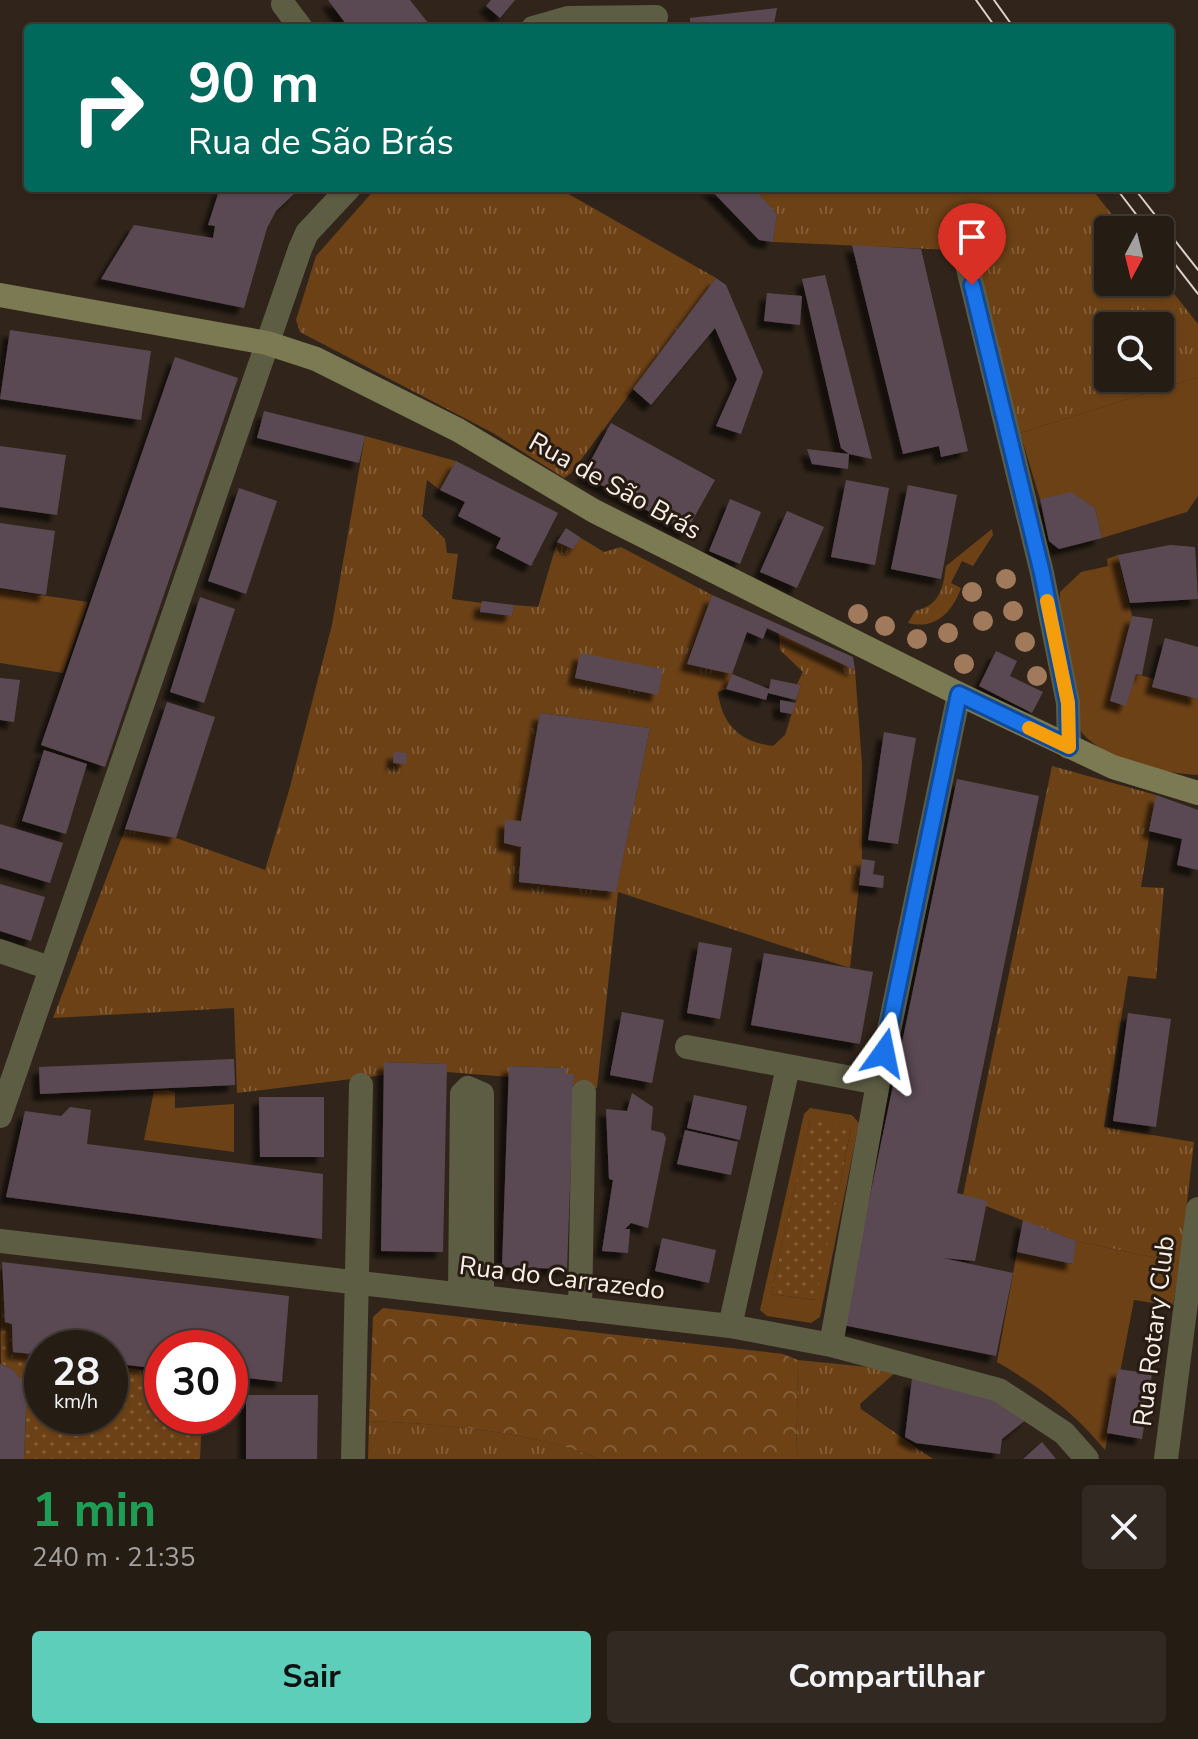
<!DOCTYPE html>
<html lang="pt">
<meta charset="utf-8">
<style>
body{margin:0;font-family:"Nunito Sans",sans-serif;background:#312922;color:#f1f3f6;height:100vh;display:flex;flex-direction:column;font-size:30px;white-space:nowrap}
*{box-sizing:border-box;margin:0}
p{font-size:26px;color:#a3a1a0}
.icon{flex:none;width:44px;height:44px;fill:none;stroke:currentColor;stroke-width:2;stroke-linecap:round;stroke-linejoin:round}
.map{position:relative;height:1459px;overflow:hidden}
.sheet{display:flex;flex-direction:column;background:#251c14;flex:1}
.sheet>*{flex:none}
.top-card{position:absolute;left:24px;top:24px;width:1150px;height:168px;border-radius:8px;box-shadow:0 2px 6px #0004,0 0 0 2px #423a34;background:#00695c;color:#fff;overflow:hidden}
.needle{width:52px;rotate:187deg}
.fabs{position:absolute;left:1094px;top:216px;display:grid;gap:16px}
.fabs a{display:grid;place-items:center;width:80px;height:80px;border-radius:8px;background:#251c14;box-shadow:0 2px 6px #0004,0 0 0 2px #423a34;font-size:40px}
.speed{position:absolute;left:24px;top:1330px;display:flex;gap:16px;font-size:40px;font-weight:700;text-align:center}
.speed>*{display:grid;place-content:center;width:104px;height:104px;border-radius:50%;background:#251c14;box-shadow:0 2px 6px #0004,0 0 0 2px #423a34;line-height:1}
.speed small{font-size:20px;font-weight:400}
.speed .limit{border:12px solid #d22;background:#fff;color:#111}
.pin{position:absolute;display:grid;place-items:center;width:68px;height:68px;color:#fff;margin:-82px -34px;border-radius:50% 50% 50% 0;rotate:-45deg;box-shadow:0 0 8px #0007}
.pin .icon{rotate:45deg}
.me{position:absolute;width:88px;margin:-44px;rotate:12deg;stroke-linejoin:round;filter:drop-shadow(0 0 6px #0008)}
.turn{display:flex;align-items:center;gap:28px;height:168px;padding:0 32px;font-size:36px}
.turn .icon{width:104px;height:104px;stroke-width:2.5}
.turn b{display:block;font-size:56px;line-height:68px}
.round{display:grid;place-items:center;flex:none;width:84px;height:84px;border-radius:8px;background:#312922}
.overview{display:flex;align-items:center;justify-content:space-between;height:136px;padding:0 32px}
h1{font-size:48px;font-weight:700;line-height:60px;color:#1e9e55}
.action{display:flex;gap:16px;margin-top:auto;padding:16px 32px}
.action a{flex:1;height:92px;border-radius:8px;background:#5cceba;color:#111;font-size:32px;font-weight:700;line-height:92px;text-align:center}
.action a+a{background:#312922;color:#f1f3f6}
.map>svg:first-child{display:block}
.grass{fill:url(#grass-tufts);fill-rule:evenodd}
.forest{fill:url(#forest-crowns)}
.park{fill:url(#park-dots)}
.garden{fill:#6c4116;fill-rule:evenodd}
.building{fill:#5a4a53;filter:url(#shadow)}
.lines{fill:none;stroke-linecap:round;stroke-linejoin:round}
.street{stroke:#5d5d44;stroke-width:24}
.secondary{stroke:#7c7a52;stroke-width:24}
.tram{stroke:#dcd2cb;stroke-width:2}
.tree{fill:#a07a5b}
.route-casing{stroke:#114b97;stroke-width:20}
.route{stroke:#1a73e8;stroke-width:14}
.slow{stroke:#f59e0b;stroke-width:14}
.labels{text-anchor:middle;dominant-baseline:central;stroke-width:6;stroke-linejoin:round;paint-order:stroke}
.street-label{font-size:26px;fill:#f9f0ea;stroke:#271b12}
</style>
<div class="map">
<svg width="1198" height="1459" viewBox="0 0 1198 1459">
<defs>
<pattern id="grass-tufts" width="24" height="20" patternUnits="userSpaceOnUse" patternTransform="scale(2)"><rect width="24" height="20" fill="#6c4116"/><path d="M3 7l-1-3M5 7V3M7 7l1-3M15 17l-1-3M17 17v-4M19 17l1-3" fill="none" stroke="#825d38"/></pattern>
<pattern id="forest-crowns" width="20" height="18" patternUnits="userSpaceOnUse" patternTransform="scale(2)"><rect width="20" height="18" fill="#6f4216"/><path d="M2 6a3 3 0 1 1 6 0M12 15a3 3 0 1 1 6 0" fill="none" stroke="#845e38"/></pattern>
<pattern id="park-dots" width="8" height="8" patternUnits="userSpaceOnUse" patternTransform="scale(2)"><rect width="8" height="8" fill="#6c4116"/><path d="M2 2h.1M6 6h.1" fill="none" stroke="#825d38" stroke-width="1.8" stroke-linecap="round"/></pattern>
<filter id="shadow"><feDropShadow dx="-7" dy="7" stdDeviation="2" flood-color="#0009"/></filter>
</defs>
<rect width="100%" height="100%" fill="#31251b"/>
<path class="grass" d="M376 188H558L716 278 571 473 564 478 493 433 300 332 296 320 316 256Z
M754 188H1091L1124 230H1108V282H1160V276L1198 324V377L1020 433 975 251 773 242 777 214ZM1108 326H1160V378H1108Z
M365 436 456 461 440 490 427 480 422 516 445 539 447 553 458 554 452 599 482 603 481 613 512 616 514 605 538 607 557 542 573 549 581 538 604 552 621 547 712 595 687 664 732 674 726 689 718 692C722 725 740 742 773 746L785 735 801 685 797 684 803 672 780 650 779 633 855 670 862 764V859L850 968 618 892 597 1088 573 1085 574 1074H566V1068L509 1066V1077L447 1072 446 1064 385 1062 384 1075 237 1093 234 1008 53 1018 125 829 176 838 265 870 290 787 332 625ZM540 713 650 728 616 891 521 847 506 821H521Z
M992 529 993 535 973 566 962 561 951 583 961 588C952 613 935 630 908 623L915 611C940 605 943 589 946 566Z
M1052 766 1156 795 1141 887 1164 888 1156 979 1128 976 1104 1127 1194 1142 1180 1263 1076 1241 986 1206V1201L963 1195Z
M798 1360 898 1370 860 1404 861 1409 933 1459H796Z
M369 1421C443 1424 532 1431 600 1459H368Z"/>
<path class="forest" d="M383 1308 783 1354 798 1360 796 1459H600C532 1431 443 1424 369 1421L373 1317Z"/>
<path class="park" d="M810 1119 851 1128 817 1300 771 1294Z
M0 1262 5 1322 12 1324 13 1351 42 1356V1416H110V1365L162 1373V1416H202L200 1459H24L27 1387 12 1369 1 1364Z"/>
<path class="garden" d="M1198 377V496L1187 512 1102 538 1095 508 1071 493 1040 499 1020 433Z
M1118 555 1132 616 1110 701 1126 705 1136 674 1154 679 1153 687 1198 699V775C1166 774 1106 760 1084 735 1065 714 1059 622 1060 592L1081 572 1108 566 1107 559Z
M0 589 88 602 63 673 0 663Z
M168 1090 175 1092V1108L234 1104V1152L144 1140 154 1091Z
M810 1108 852 1115 859 1123 820 1317 811 1323 767 1316 760 1310 804 1114ZM810 1120 851 1129 816 1300 771 1294Z
M1076 1241 1180 1263 1173 1306 1134 1300 1105 1450C1074 1412 1040 1387 997 1362L1017 1252 1072 1264Z"/>
<path class="building" d="M328 0H410L432 28H349Z
M491 0H515L500 18 486 6Z
M777 8 773 28H690V18Z
M220 188H300L276 211 267 228 244 308 101 279 134 225 213 238 215 226 208 225Z
M709 188H754L777 214 773 242 759 240Z
M852 245 921 249 968 451 941 457 939 446 903 454Z
M825 275 872 459 849 454 848 469 812 464 807 449 849 454 841 448 802 279Z
M716 278 726 285 763 372 741 434 716 426 737 379 715 328 651 405 633 389Z
M767 293 802 296 800 325 764 321Z
M10 330 151 351 141 420 0 399Z
M175 357 238 378 105 767 41 745Z
M264 411 365 436 359 463 257 438Z
M611 423 715 480 686 532 583 475Z
M0 446 66 455 57 515 0 507Z
M456 461 558 513 531 566 496 548 501 538 458 516 465 502 440 490Z
M846 480 889 488 875 565 831 557Z
M908 485 957 495 941 579 891 569Z
M239 488 277 501 246 594 208 581Z
M1071 492 1095 508 1102 538 1059 549 1049 541 1040 499Z
M730 499 761 512 740 564 709 551Z
M787 511 824 527 797 588 760 572Z
M0 523 55 531 46 595 0 588Z
M566 528 581 538 573 549 557 542Z
M1170 545 1195 547 1198 599 1130 603 1118 555Z
M712 595 853 657 855 670 767 628 763 639 747 632 732 674 687 664Z
M200 597 235 609 204 703 170 692Z
M482 601 514 605 512 616 480 612Z
M1132 616 1153 619 1142 675 1136 674 1126 706 1110 701Z
M1165 638 1198 647V699L1152 687Z
M996 651 1017 661 1010 676 1043 692 1032 713 979 686Z
M580 653 663 669 658 695 575 678Z
M732 674 769 689 771 679 801 685 796 700 768 693 766 700 726 689Z
M0 678 20 680 14 722 0 720Z
M780 700 796 703 792 714 780 712Z
M167 702 215 717 176 838 125 829Z
M540 713 650 728 616 892 519 882 521 847 504 843 505 820 521 821Z
M884 732 916 738 898 844 868 840Z
M44 750 87 764 66 834 22 821Z
M394 752 407 753 406 764 393 763Z
M957 779 1039 796 957 1193 987 1201 975 1261 943 1258 1013 1273 996 1356 843 1325Z
M1156 795 1198 810V870L1177 865 1182 839 1149 831Z
M0 824 63 843 50 883 0 868Z
M862 859 875 861 873 874 884 876 883 888 859 885Z
M0 884 45 897 31 941 0 931Z
M699 942 732 948 720 1019 687 1013Z
M764 953 873 972 860 1044 751 1025Z
M622 1012 664 1020 652 1083 610 1075Z
M1128 1013 1171 1019 1156 1127 1113 1121Z
M234 1059 235 1085 40 1094 39 1067Z
M384 1062 447 1064 443 1252 381 1251Z
M509 1066 567 1068 566 1074H574L567 1269 502 1267Z
M632 1093 653 1107 651 1130 663 1133 666 1138 648 1228 631 1223 625 1229H630L628 1253 602 1251 613 1180 609 1179 606 1109 627 1111Z
M694 1095 747 1106 740 1140 687 1128Z
M259 1097H324V1157H260Z
M70 1107 91 1110 87 1144 323 1174 322 1239 6 1197 25 1111 61 1116Z
M685 1130 738 1142 731 1175 677 1164Z
M1023 1220 1076 1241 1073 1264 1017 1252Z
M662 1238 716 1250 709 1283 655 1271Z
M2 1262 289 1296 282 1382 230 1376V1348H162V1369L110 1363V1348H42V1355L13 1352 12 1324 5 1322Z
M0 1364 12 1369 27 1386 24 1459H0Z
M1118 1369 1152 1374 1142 1439 1107 1433Z
M912 1379 980 1390 1028 1418 1002 1439 1000 1454 916 1443 905 1437Z
M246 1395H318L317 1459H246Z
M1042 1442 1056 1459H1023Z"/>
<g class="lines">
<path class="street" d="M283 4 301 28
M533 28 568 18 656 17
M965 256 1042 573 1068 703 1069 747
M0 951 50 968
M687 1047 878 1083
M0 1116 300 249 307 233 349 188
M0 1241 730 1326 831 1345 999 1390 1064 1433 1087 1459
M460 1294 462 1094 468 1088 482 1094V1297
M580 1309 584 1092
M730 1326 788 1067
M831 1345 878 1083 959 694
M353 1459 361 1085
M1166 1459 1198 1209"/>
<path class="secondary" d="M0 295 267 343 316 359 458 430 594 511 959 694 1113 767 1198 793"/>
<path class="tram" d="M976 0 996 28
M994 0 1014 28
M1116 188 1148 230
M1134 188 1198 270
M1160 245 1198 294"/>
</g>
<g class="tree">
<circle cx="1006" cy="579" r="10"/>
<circle cx="972" cy="592" r="10"/>
<circle cx="1013" cy="611" r="10"/>
<circle cx="858" cy="614" r="10"/>
<circle cx="983" cy="621" r="10"/>
<circle cx="885" cy="626" r="10"/>
<circle cx="948" cy="633" r="10"/>
<circle cx="917" cy="639" r="10"/>
<circle cx="1025" cy="642" r="10"/>
<circle cx="964" cy="664" r="10"/>
<circle cx="1037" cy="676" r="10"/>
</g>
<g class="lines">
<defs>
<path id="route" d="M884 1053 959 694 1069 747 1068 703 1042 573 972 285"/>
</defs>
<use href="#route" class="route-casing"/>
<use href="#route" class="route"/>
<path class="slow" d="M1029 728 1069 747 1068 703 1047 601"/>
</g>
<g class="labels">
<g class="street-label">
<text transform="translate(615 486) rotate(29)">Rua de São Brás</text>
<text transform="translate(562 1278) rotate(7)">Rua do Carrazedo</text>
<text transform="translate(1154 1331) rotate(-83)">Rua Rotary Club</text>
</g>
</g>
</svg>
<div class="fabs">
<a><svg class="needle" viewBox="-14 -14 28 28"><path d="M0-13l5 13h-10z" fill="#e53935"/><path d="M0 13l5-13h-10z" fill="#a3a1a0"/></svg></a>
<a><svg class="icon" aria-label="search" viewBox="0 0 24 24"><circle cx="10" cy="10" r="6"/><path d="M15 15l6 6"/></svg></a>
</div>
<div class="speed"><div>28<small>km/h</small></div><div class="limit">30</div></div>
<div class="pin" style="left:972px;top:285px;background:#d93025"><svg class="icon" aria-label="arrive" viewBox="0 0 24 24"><path d="M6 21V4h12l-3 4 3 4H6"/></svg></div>
<svg class="me" style="left:884px;top:1053px" viewBox="-20 -20 40 40"><path d="M0-17L14 15 0 8-14 15z" fill="#1a73e8" stroke="#fff" stroke-width="4"/></svg>
<div class="top-card">
<div class="turn"><svg class="icon" aria-label="right" viewBox="0 0 24 24"><path d="M7 20v-9h11M14 6l5 5-5 5"/></svg><div><b>90 m</b>Rua de São Brás</div></div>
</div>
</div>
<section class="sheet">
<div class="overview"><div><h1>1 min</h1><p>240 m · 21:35</p></div><a class="round"><svg class="icon" aria-label="close" viewBox="0 0 24 24"><path d="M6 6l12 12M18 6L6 18"/></svg></a></div>
<div class="action"><a>Sair</a><a>Compartilhar</a></div>
</section>
